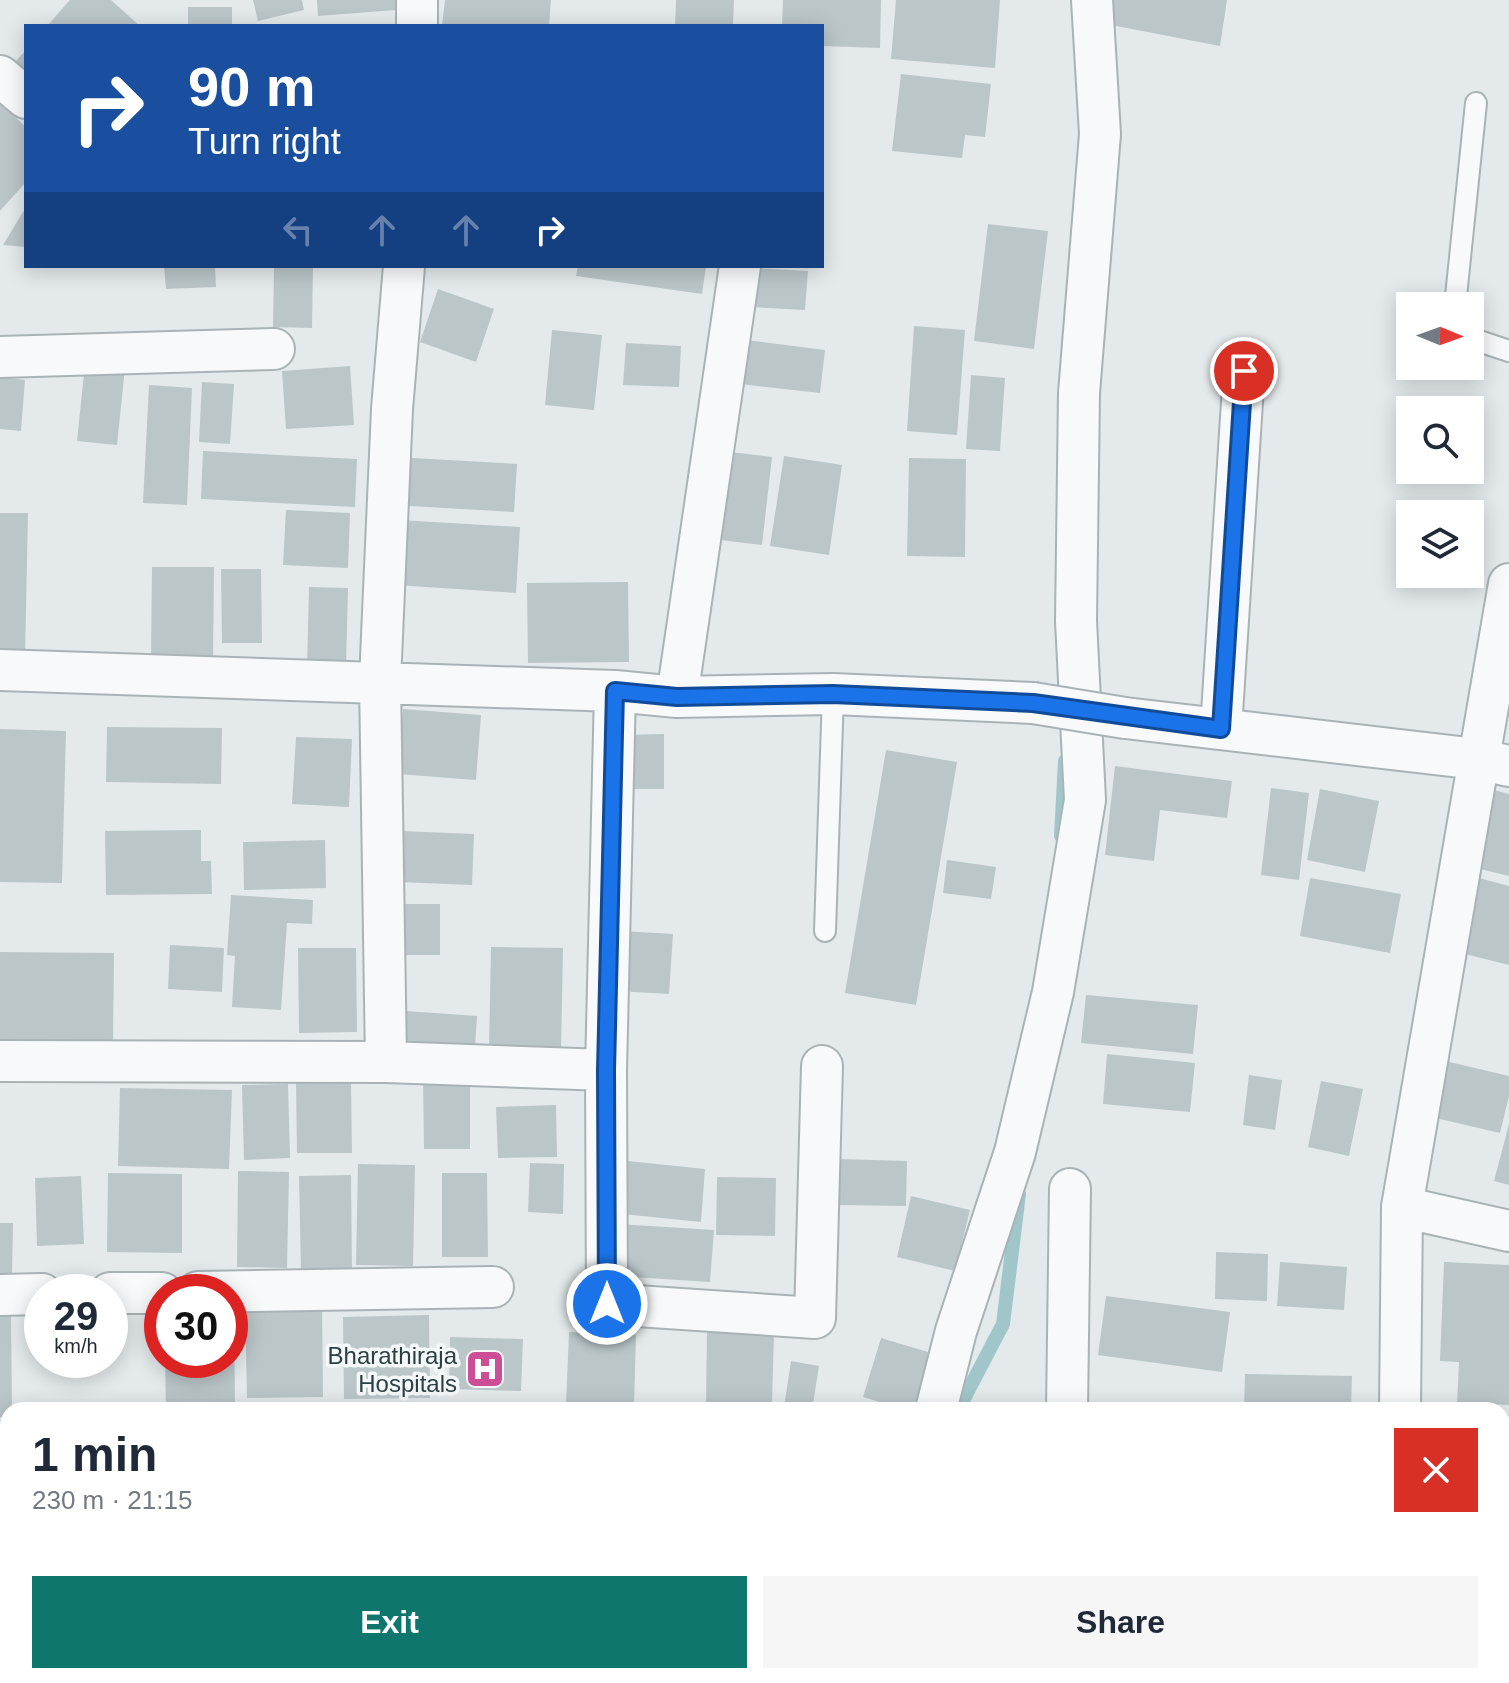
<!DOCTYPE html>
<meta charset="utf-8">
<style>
body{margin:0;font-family:Helvetica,sans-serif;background:#f6f6f7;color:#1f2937;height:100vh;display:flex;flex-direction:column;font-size:30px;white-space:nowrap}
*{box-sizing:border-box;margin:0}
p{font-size:26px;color:#747a83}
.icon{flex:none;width:44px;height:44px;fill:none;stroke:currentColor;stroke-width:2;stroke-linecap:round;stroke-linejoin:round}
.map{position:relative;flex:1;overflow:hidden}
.sheet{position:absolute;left:0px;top:1402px;width:1510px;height:282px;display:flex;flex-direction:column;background:#fff;border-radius:24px 24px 0 0;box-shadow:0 4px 20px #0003}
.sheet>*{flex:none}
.banner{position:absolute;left:24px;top:24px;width:800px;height:244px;border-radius:0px;box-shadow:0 4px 20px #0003;background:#1a4fa0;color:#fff;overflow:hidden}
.needle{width:52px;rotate:91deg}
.fabs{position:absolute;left:1396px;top:292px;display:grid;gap:16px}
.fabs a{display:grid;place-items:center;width:88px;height:88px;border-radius:0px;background:#fff;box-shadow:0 4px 20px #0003;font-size:40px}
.speed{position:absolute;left:24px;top:1274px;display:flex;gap:16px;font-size:40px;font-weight:700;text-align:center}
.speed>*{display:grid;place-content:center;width:104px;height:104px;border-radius:50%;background:#fff;box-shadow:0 4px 20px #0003;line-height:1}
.speed small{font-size:20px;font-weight:400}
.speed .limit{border:12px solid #d22;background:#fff;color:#111}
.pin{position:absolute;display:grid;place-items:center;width:68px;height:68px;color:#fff;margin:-34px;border:4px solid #fff;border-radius:50%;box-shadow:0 2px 8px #0007}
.me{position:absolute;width:88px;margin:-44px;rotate:0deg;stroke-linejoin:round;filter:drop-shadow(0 0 6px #0008)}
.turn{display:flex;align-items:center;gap:28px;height:168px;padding:0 32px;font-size:36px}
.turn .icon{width:104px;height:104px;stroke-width:2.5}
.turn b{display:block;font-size:56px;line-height:68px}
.lanes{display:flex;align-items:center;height:76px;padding:0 32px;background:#0003;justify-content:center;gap:40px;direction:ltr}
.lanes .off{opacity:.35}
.round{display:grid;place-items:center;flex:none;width:84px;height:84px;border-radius:0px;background:#f6f6f7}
.overview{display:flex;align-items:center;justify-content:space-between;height:136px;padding:0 32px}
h1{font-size:48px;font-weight:600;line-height:60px}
.action{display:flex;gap:16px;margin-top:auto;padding:16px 32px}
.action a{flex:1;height:92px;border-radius:0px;background:#0f766e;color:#fff;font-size:32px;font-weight:600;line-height:92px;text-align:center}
.action a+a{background:#f6f6f7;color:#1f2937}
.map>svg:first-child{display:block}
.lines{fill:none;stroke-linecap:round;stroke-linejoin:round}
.stream{stroke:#a0c6ca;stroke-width:14}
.building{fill:#bbc6c9}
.service-casing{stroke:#a9b3b6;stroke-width:24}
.minor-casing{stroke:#a9b3b6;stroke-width:44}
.service{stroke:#f7f9fa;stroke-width:20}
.minor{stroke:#f7f9fa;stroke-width:40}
.minor-bridge-casing{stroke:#a9b3b6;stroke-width:44;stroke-linecap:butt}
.minor-bridge{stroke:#f7f9fa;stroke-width:40}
.route-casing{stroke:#114b97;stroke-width:20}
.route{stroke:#1a73e8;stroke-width:14}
.labels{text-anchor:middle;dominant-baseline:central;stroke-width:7;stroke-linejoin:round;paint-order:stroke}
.poi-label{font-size:24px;fill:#2c3f44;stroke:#f4f8f9;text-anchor:end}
</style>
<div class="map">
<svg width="1509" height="1683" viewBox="0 0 1509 1683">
<rect width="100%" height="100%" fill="#e4eaec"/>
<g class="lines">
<path class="stream" d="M1061 836 1065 761
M958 1410 1003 1324 1019 1194"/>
</g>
<path class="building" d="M70 0H111L140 26H47Z
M253 0H302L304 10 258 21Z
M317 0H395L396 10 318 16Z
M445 0H551L549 26H442Z
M676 0H734L733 26H675Z
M783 0H881L880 48 822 46V26H782Z
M896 0H1000L995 68 891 59Z
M1109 0H1227L1220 46 1111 25Z
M188 7H232V26H188Z
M26 50V76L13 64Z
M901 74 991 84 985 137 965 135 962 158 892 151Z
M0 103 26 127V182L0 211Z
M26 207V247L3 245Z
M988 224 1048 231 1034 349 974 341Z
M164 266H215L216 287 166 289Z
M274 266H313L312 328 273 327Z
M578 266H706L702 294 576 276Z
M752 268 808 271 805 310 750 307Z
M438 289 494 309 476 362 420 342Z
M914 326 965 330 957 435 907 431Z
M552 330 602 335 594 410 545 405Z
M738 339 825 350 820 393 732 383Z
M626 343 681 346 679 387 623 385Z
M85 364 125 368 117 445 77 441Z
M350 366 354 425 286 429 282 371Z
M971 375 1005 378 1000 451 966 449Z
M0 377 25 380 21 431 0 429Z
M202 382 234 384 230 444 199 442Z
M149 385 192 388 187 505 143 503Z
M203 451 357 459 355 507 201 499Z
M722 451 772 457 762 545 712 539Z
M784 456 842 465 829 555 770 546Z
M395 457 517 464 514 512 392 505Z
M909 458 966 459 965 557 907 556Z
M286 510 350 513 348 568 283 565Z
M0 513H28L25 657H0Z
M399 520 520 527 516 593 395 585Z
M152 567H214L213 661 151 660Z
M221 569H261L262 643H222Z
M628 582 629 662 528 663 527 583Z
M309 587 348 588 346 668 307 667Z
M403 709 481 715 476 780 398 774Z
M107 727 222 728 221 784 106 782Z
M0 729 66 731 62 883 0 882Z
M664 734V789H622V735Z
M296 737 352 739 349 807 292 804Z
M886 750 957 762 916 1005 845 993Z
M1115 766 1232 781 1227 818 1160 810 1154 861 1105 855Z
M1271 788 1309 793 1299 880 1261 875Z
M1320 789 1379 801 1365 872 1307 860Z
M1494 790 1509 794V876L1476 868Z
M201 830V861H211L212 894 106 895 105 831Z
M401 831 474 834 472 885 398 882Z
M325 840 326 888 244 890 243 842Z
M947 860 996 867 991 899 943 893Z
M1310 878 1401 894 1390 953 1300 936Z
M1479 878 1509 886V965L1461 953Z
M231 895 313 900 312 924 287 923 281 1010 232 1007 235 956 227 955Z
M393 904H440V955H393Z
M621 931 673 934 669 994 617 991Z
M170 945 224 948 222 992 168 989Z
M491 947 563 948 561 1050 489 1049Z
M298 948H356L357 1032 299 1033Z
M0 952 114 953 113 1042 0 1043Z
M1086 995 1198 1005 1193 1054 1081 1043Z
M405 1011 477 1016 475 1047 403 1043Z
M1107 1054 1195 1063 1190 1112 1103 1104Z
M1441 1060 1509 1076V1096L1500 1133 1427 1116Z
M423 1074H470V1149H424Z
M1249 1075 1282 1080 1275 1130 1243 1125Z
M1321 1081 1363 1089 1349 1156 1308 1147Z
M351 1082 352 1153H297L296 1083Z
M288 1084 290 1158 244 1160 242 1085Z
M120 1088 232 1090 229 1169 118 1166Z
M556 1105 557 1157 498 1158 496 1107Z
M1509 1124V1185L1494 1181Z
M838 1159 907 1161 906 1206 837 1205Z
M618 1160 705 1169 701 1222 613 1213Z
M530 1163 564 1164 563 1214 528 1212Z
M358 1164 415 1165 413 1266 356 1265Z
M238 1171 289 1172 287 1268 237 1267Z
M108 1173 182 1174V1253L107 1252Z
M442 1173H487L488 1257H442Z
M351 1175 352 1271 301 1272 299 1176Z
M81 1176 84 1244 37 1246 35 1178Z
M717 1177 776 1178 775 1236 716 1235Z
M911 1196 970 1210 955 1271 897 1257Z
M0 1223H13L12 1277H0Z
M618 1224 714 1230 710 1282 615 1276Z
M1216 1252 1268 1254 1267 1301 1215 1299Z
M1280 1262 1347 1267 1344 1310 1277 1306Z
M1444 1262 1509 1265V1405L1457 1403 1459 1362 1440 1361Z
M1106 1296 1230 1312 1222 1372 1098 1355Z
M230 1303H234L235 1410H166L165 1360H230Z
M245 1304H322L323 1397 247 1398Z
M0 1314H11L12 1410H8V1417H0Z
M429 1315 430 1398 344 1399 343 1317Z
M707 1330 774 1331 772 1405 706 1404Z
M569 1332 636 1335 634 1406 566 1404Z
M450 1337 523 1339 521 1391 449 1389Z
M881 1338 938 1355 922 1410H905L863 1397Z
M791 1361 819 1366 812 1410 784 1407Z
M1245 1374 1352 1376 1351 1410H1244Z
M1502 1672 1509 1673V1683H1433L1434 1676H1502Z
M32 1676H95V1683H32Z
M105 1676H153V1683H105Z
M244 1676H300V1683H244Z
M306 1676H353V1683H306Z
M467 1676H514V1683H466Z
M523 1676H580V1683H523Z
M1226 1678 1268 1681V1683H1225Z
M411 1679 456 1680V1683H411Z"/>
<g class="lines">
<defs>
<path id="service" d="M1455 306 1476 103
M1470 338 1509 351
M825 931 833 694"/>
<path id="minor" d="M417 26V0
M0 76 26 98
M0 357 274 349
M1509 584 1402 1207 1509 1231
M0 670 615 691 606 1070 607 1304 815 1318 822 1066
M615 691 677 697 833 694 1033 703
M677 697 740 266
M1125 718 1477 759 1509 766
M1221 729 1244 371
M0 1061 386 1062 380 681 392 409 404 266
M386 1062 606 1070
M198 1292 493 1287
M110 1293H162
M0 1295 42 1294
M936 1410 956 1331 1015 1152 1053 992 1085 800 1076 621 1079 393 1100 134 1092 0
M1067 1410 1070 1189
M1400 1410 1402 1207
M0 1560H8
M831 1683 835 1676
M1064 1683V1676
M1396 1683V1676"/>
</defs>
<use href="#service" class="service-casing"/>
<use href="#minor" class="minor-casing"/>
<use href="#service" class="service"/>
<use href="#minor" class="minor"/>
<defs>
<path id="minor-bridge" d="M1033 703 1125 718"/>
</defs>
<use href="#minor-bridge" class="minor-bridge-casing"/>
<use href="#minor-bridge" class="minor-bridge"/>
</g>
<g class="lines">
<defs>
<path id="route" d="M607 1304 606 1070 615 691 677 697 833 694 1033 703 1221 729 1244 371"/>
</defs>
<use href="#route" class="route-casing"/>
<use href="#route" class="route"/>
</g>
<defs>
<symbol id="hospital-square" viewBox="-11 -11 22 22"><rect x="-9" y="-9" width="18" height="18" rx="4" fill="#cc4e96" stroke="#f4f8f9"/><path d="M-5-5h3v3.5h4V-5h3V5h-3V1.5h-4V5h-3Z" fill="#fff"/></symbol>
</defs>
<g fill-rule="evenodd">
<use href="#hospital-square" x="463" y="1347" width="44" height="44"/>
</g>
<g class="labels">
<g class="poi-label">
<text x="457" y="1355">Bharathiraja<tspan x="457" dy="28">Hospitals</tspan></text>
</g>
</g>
</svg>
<div class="fabs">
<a><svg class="needle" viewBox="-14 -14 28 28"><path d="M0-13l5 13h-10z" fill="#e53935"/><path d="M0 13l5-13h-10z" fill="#747a83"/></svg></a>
<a><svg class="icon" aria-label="search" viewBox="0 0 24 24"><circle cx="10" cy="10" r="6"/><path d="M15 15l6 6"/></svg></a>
<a><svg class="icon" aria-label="layers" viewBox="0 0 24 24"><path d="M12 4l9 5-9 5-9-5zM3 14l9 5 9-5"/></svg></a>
</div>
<div class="speed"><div>29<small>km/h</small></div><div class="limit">30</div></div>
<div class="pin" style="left:1244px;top:371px;background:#d93025"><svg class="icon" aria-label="arrive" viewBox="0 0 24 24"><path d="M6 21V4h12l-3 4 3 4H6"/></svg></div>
<svg class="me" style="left:607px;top:1304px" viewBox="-20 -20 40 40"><circle r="17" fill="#1a73e8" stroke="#fff" stroke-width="3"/><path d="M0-11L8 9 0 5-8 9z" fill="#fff"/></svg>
<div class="banner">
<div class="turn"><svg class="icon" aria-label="right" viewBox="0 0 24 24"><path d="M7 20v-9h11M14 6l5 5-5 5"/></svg><div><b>90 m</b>Turn right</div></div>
<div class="lanes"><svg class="icon off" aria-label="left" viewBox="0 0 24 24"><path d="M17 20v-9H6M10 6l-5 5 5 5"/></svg><svg class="icon off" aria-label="ahead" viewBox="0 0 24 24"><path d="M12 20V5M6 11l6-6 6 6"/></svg><svg class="icon off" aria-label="ahead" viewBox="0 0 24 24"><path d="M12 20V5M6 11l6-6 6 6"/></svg><svg class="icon" aria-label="right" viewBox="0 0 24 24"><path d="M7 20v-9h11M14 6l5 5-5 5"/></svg></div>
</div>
<section class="sheet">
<div class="overview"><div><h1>1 min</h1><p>230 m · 21:15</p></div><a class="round" style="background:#d93025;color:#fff"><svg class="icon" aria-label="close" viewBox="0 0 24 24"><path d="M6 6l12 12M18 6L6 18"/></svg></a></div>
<div class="action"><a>Exit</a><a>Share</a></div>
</section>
</div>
